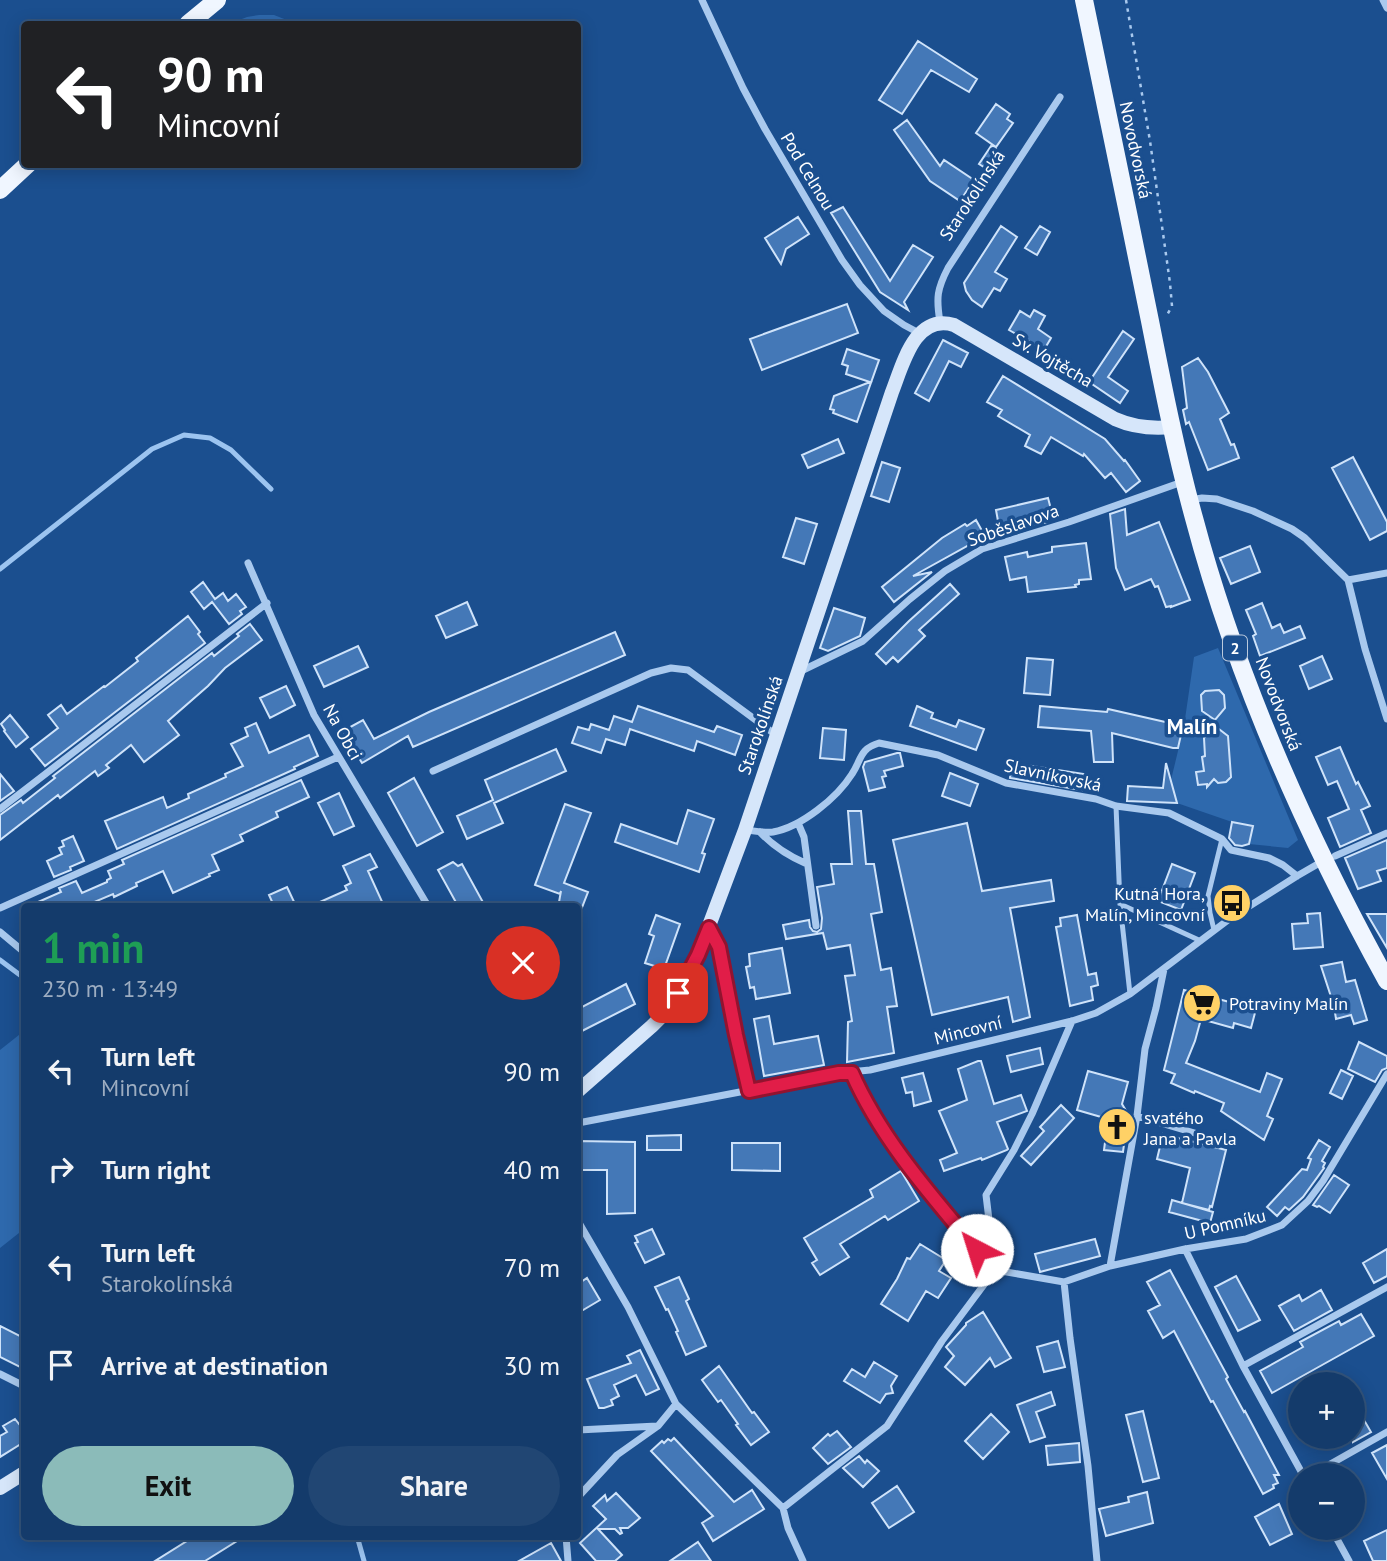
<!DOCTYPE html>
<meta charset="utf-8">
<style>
body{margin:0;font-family:"PT Sans",sans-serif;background:#214673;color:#f1f3f6;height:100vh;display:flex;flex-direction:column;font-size:26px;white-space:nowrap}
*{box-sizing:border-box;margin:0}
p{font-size:23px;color:#9dadc1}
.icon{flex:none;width:38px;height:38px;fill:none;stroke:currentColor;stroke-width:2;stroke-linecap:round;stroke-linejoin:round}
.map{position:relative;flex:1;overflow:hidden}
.drawer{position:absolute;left:21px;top:903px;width:560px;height:637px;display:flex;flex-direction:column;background:#143b6b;border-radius:7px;box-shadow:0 4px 18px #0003,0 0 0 2px #33557e}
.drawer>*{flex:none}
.hud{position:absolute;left:21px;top:21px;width:560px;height:147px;border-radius:7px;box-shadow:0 4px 18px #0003,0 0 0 2px #33557e;background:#202124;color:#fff;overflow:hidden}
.fabs{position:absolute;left:1288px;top:1372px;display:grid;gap:14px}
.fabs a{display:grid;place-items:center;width:77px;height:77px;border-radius:50%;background:#143b6b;box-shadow:0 4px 18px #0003,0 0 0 2px #33557e;font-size:35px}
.pin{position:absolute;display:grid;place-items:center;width:60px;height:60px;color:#fff;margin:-30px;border-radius:14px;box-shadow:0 4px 10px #0006}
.me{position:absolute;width:77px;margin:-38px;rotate:320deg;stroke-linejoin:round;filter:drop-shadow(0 0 5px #0008)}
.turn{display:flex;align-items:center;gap:24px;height:147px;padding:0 21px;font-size:32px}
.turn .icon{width:91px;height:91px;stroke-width:2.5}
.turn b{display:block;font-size:49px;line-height:60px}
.round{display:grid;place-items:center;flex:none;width:74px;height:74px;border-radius:37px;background:#214673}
.overview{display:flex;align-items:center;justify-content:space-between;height:119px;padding:0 21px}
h1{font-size:42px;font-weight:700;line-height:52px;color:#1e9e55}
.action{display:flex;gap:14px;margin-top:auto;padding:14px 21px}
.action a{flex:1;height:80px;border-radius:42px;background:#8bbbb9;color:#111;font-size:28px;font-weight:700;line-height:80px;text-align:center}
.action a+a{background:#214673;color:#f1f3f6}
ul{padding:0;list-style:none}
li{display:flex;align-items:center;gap:21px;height:98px;padding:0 21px}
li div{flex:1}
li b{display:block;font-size:26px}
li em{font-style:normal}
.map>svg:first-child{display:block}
.green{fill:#2e69ad}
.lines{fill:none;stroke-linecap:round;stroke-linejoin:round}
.stream{stroke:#9cc4f0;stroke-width:5}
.building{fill:#4478b7;stroke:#cfe3fa;stroke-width:2}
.path{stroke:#a9c9ee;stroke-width:2.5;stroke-dasharray:3.5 5;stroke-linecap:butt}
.lane{stroke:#a9c9ee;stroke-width:5}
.street{stroke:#a9c9ee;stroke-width:7}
.secondary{stroke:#d6e6fa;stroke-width:14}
.primary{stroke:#f0f6ff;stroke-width:18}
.route-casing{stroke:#92132f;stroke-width:18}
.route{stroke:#e11d48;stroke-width:12}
.labels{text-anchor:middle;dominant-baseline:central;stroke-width:7;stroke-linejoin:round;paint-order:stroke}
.shield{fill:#1b4f8f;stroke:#bbcadd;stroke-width:2}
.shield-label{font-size:16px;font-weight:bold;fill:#fff}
.street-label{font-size:18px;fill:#fff;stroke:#1b4f8f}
.poi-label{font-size:18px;fill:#fff;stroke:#1b4f8f;text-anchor:start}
.quarter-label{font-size:21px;font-weight:bold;fill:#fff;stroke:#1b4f8f}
</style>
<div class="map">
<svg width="1387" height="1561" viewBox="0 0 1387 1561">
<rect width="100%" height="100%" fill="#1b4f8f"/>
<path class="green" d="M259 15H274L297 24H229L247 17Z
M1218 648 1298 840 1288 848 1249 844 1252 826 1250 825 1232 822 1177 803 1171 780 1184 726 1194 657Z
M24 1031V1229L0 1248V1050Z"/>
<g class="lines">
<path class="stream" d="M0 569 152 449 184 435 210 438 231 450 271 489
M0 960 24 978
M357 1536 364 1561"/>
</g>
<path class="building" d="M918 41 977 79 969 92 931 70 902 114 879 100Z
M996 104 1010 114 1007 119 1013 123 996 147 976 133Z
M907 120 940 166 944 160 974 180 960 201 930 181 894 130Z
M991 146 1002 153 990 171 979 164Z
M843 207 890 281 913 245 933 257 904 302 908 310 880 292 831 213Z
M798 217 809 234 786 249 781 264 765 238Z
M1001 226 1017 237 995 272 1007 279 1000 291 994 288 982 307 972 300 966 291 964 283Z
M1040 226 1050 232 1037 255 1025 248Z
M847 304 858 333 762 370 750 339Z
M1034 310 1045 316 1038 329 1051 338 1044 350 1009 330 1020 311 1030 317Z
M1123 331 1134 339 1108 377 1128 391 1120 403 1089 382Z
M943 340 968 353 961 367 949 361 929 401 915 393Z
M847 349 879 360 857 422 833 413 834 410 830 409 834 396 870 382 846 374 848 366 842 364Z
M1198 358 1208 372 1229 413 1220 419 1231 445 1234 444 1239 458 1208 470 1189 422 1186 424 1183 410 1187 408 1182 367Z
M1003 376 1105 439 1124 461 1125 460 1140 481 1126 492 1111 473 1105 478 1084 454 1083 456 1051 437 1041 454 1025 446 1030 435 998 416 1002 410 987 402Z
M838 439 844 453 808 468 802 455Z
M1353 457 1387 522V531L1370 540 1332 468Z
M882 462 900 468 889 502 871 496Z
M1048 498 1052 513 1046 515 1048 522 1000 532 996 510Z
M1125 509 1127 535 1159 522 1190 600 1171 607V606L1166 607 1158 586 1155 587 1151 579 1125 590 1116 568 1110 514Z
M796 518 817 524 804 564 783 557Z
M976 520 985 536 913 576 932 572 894 602 882 587 942 538 965 524 967 526Z
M1086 543 1091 579 1079 580V584L1075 585 1076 587 1028 592 1026 577 1010 580 1005 557 1027 552 1028 557 1052 552V547Z
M1250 546 1260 572 1231 584 1220 558Z
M203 582 215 599 223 593 228 601 236 594 246 607 240 611 242 614 229 624 212 602 204 609 191 592Z
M950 584 959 594 919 630 925 636 898 662 893 657 886 664 876 654 909 621Z
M467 602 477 625 446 638 436 616Z
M1262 603 1272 628 1280 624 1284 633 1300 626 1305 638 1260 656 1253 636 1256 634 1246 610Z
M834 608 865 618 860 636 828 651 820 648Z
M188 616 200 632 198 634 205 643 45 766 31 749 58 728 48 715 61 705 67 714 104 686 105 687 138 661 136 658Z
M250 624 262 640 225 668 208 686 168 721 179 735 144 762 131 745 106 765 109 768 98 776 95 771 60 798 58 795 0 840V815L21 800 23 803 55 778 53 776 212 653 214 656 239 636 237 634Z
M615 632 625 655 413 747 408 736 362 763 343 731 363 720 374 739 429 712Z
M358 646 368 667 324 687 314 666Z
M1322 656 1332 679 1309 689 1300 666Z
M1027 658 1053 660 1050 695 1024 693Z
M286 686 295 705 270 718 260 698Z
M1219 690 1224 695 1225 708 1215 720 1202 711 1201 695 1205 691Z
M638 706 714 732 717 726 742 735 735 755 697 741 694 751 630 729 625 745 606 739 601 753 572 743 578 727 589 730 591 724 609 730 614 716 632 722Z
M917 706 933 713 931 718 956 727 959 720 984 729 976 750 910 726Z
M1040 706 1107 712 1108 709 1183 726 1178 748H1173L1112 733 1113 762H1094L1091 731 1038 727Z
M10 715 28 737 16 747 4 731 5 730 1 724Z
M256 723 269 753 309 735 318 756 294 767 295 769 117 849 105 821 163 797 167 808 189 798 188 794 226 777 225 774 243 766 231 744 248 736 245 728Z
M1215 726 1228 736 1231 777 1226 782 1218 783 1214 779 1207 787V784L1198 785 1196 772 1204 771 1202 757 1205 756 1204 738Z
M823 728 846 730 844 760 820 758Z
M1340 747 1356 784 1358 782 1370 806 1361 810 1371 833 1340 847 1328 818 1349 809 1337 781 1328 785 1316 757Z
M556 749 566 771 494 803 503 823 467 839 457 816 493 800 485 780Z
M897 753H900L903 766 884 771 886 776 882 777 885 787 869 791 863 767 865 762Z
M1012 763 1084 774 1082 790 1010 778Z
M1166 763 1177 803 1127 801 1128 786 1163 788Z
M950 773 978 784 970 806 942 796Z
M0 774 14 791 0 801Z
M414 778 443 832 417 846 388 793Z
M301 780 309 797 276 812 278 817 240 835 243 841 212 855 219 870 209 874 210 876 173 893 163 871 136 883 137 886 114 897 113 894 87 905 88 906H29L61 892 59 888 76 881 82 893 107 882V880L111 878 108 871 124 864 122 860Z
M339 793 354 826 334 835 318 803Z
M565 804 591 813 564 883 588 892 581 910 578 909V906H571L559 902 561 891 560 894 535 885Z
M688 810 714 819 702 853 705 854 699 872 615 842 621 824 677 844Z
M848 811H861L866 864H874L882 912 871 914 881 970 891 968 897 1006 887 1007 894 1053 847 1062 848 1022 852 1021 845 976 855 975 850 945 827 949 823 933 786 939 783 925 809 920 810 927 813 931 817 932 821 929 822 918 817 887 834 884 831 864H852Z
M1232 822 1253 826 1249 844 1242 846 1235 845 1229 838Z
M967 823 982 891 1051 880 1054 901 1010 908 1030 1017 1013 1022 1008 997 932 1015 893 840Z
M73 836 84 861 70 867 71 870 54 877 47 861 62 854 59 848 64 846 62 841Z
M1387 840V868L1377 871 1381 881 1358 889 1345 858Z
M370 854 377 867 368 871 384 906H311L347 890 345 886 351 883 343 866Z
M453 862 458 866 462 864 485 906H458L438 870Z
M1172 864 1195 873 1181 910 1158 901Z
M287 887 296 906H274L269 895Z
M1320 913 1323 947 1294 949 1292 924 1308 923 1307 914Z
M1367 914H1387V948Z
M656 915 680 924 664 969 645 963 654 936 649 934Z
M1077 915 1088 975 1096 973 1098 985 1091 987 1093 1000 1070 1006 1056 927 1061 926 1060 918Z
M782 948 790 993 756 999 754 987 750 988 746 967 750 966 749 954Z
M1342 962 1346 982 1355 980 1367 1020 1354 1024 1351 1015 1336 1019 1334 1006 1321 966Z
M626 984 635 1004 578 1033V1009Z
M1184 990 1256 1009 1251 1028 1234 1023 1233 1028 1201 1019 1195 1041 1186 1063 1260 1092 1267 1073 1282 1079 1267 1116 1273 1119 1264 1140 1221 1111 1224 1103 1195 1091 1194 1093 1171 1083 1175 1074 1164 1070Z
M769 1016 774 1044 818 1036 824 1065 764 1076 754 1019Z
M1359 1042 1387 1056V1068L1382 1070 1375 1082 1348 1069Z
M1040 1048 1043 1064 1011 1072 1007 1056Z
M978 1061H981L994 1104 1021 1095 1027 1111 997 1122 1008 1149 1007 1150 982 1160 981 1158 944 1171 940 1160 957 1153 939 1111 967 1100 958 1069Z
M1341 1070 1353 1076 1342 1099 1330 1093Z
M1088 1071 1128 1082 1122 1104 1128 1114 1123 1152 1104 1150 1108 1119 1077 1110Z
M923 1073 931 1101 914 1106 912 1092 906 1093 902 1078Z
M1061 1105 1074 1118 1031 1165 1021 1156 1044 1131 1040 1127Z
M1163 1134 1226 1150 1212 1207 1210 1206 1209 1210 1182 1203 1190 1168 1157 1159Z
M681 1135V1150H647V1136Z
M1319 1140 1330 1147 1322 1161 1325 1163 1323 1167 1324 1168 1303 1197 1289 1210 1285 1207 1277 1216 1267 1207 1302 1169 1307 1170 1311 1159 1308 1158Z
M578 1141 635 1142V1213L607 1214V1170H578Z
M732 1143H780V1171L732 1170Z
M901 1171 919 1201 888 1220 885 1216 840 1244 849 1257 820 1275 812 1263 817 1260 804 1238 873 1197 870 1190Z
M1334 1175 1349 1185 1330 1213 1319 1206 1317 1207 1313 1205Z
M1172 1200 1213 1212 1210 1223 1169 1212Z
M652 1229 664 1254 645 1263 635 1243 638 1242 635 1236Z
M1095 1239 1100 1256 1040 1272 1035 1254Z
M920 1244 946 1260 939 1271 951 1278 938 1298 926 1291 908 1321 881 1304 897 1279 907 1258 910 1259Z
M1387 1249V1276L1374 1283 1363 1263Z
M1170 1270 1228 1377 1226 1379 1244 1412 1245 1411 1279 1475H1274L1278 1483 1273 1485 1274 1488 1263 1494 1213 1401 1211 1402 1174 1331 1163 1338 1148 1311 1160 1305 1147 1282Z
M1236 1276 1260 1320 1238 1331 1215 1287Z
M679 1277 689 1299 686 1301 706 1346 686 1355 676 1332 678 1331 668 1309 666 1310 655 1287Z
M587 1278 600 1300 578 1313V1284Z
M1321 1290 1332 1310 1294 1331 1279 1306 1299 1295 1302 1301Z
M983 1312 1011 1358 995 1367 990 1358 965 1385 945 1367 954 1356 946 1347 966 1325V1323Z
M1361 1314 1374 1336 1272 1393 1260 1371 1303 1347 1300 1342 1339 1321 1341 1325Z
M0 1326 24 1338V1369L0 1357Z
M1058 1341 1065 1367 1044 1372 1037 1347Z
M640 1350 659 1389 646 1395 636 1375 614 1385 619 1396 611 1400 613 1405 604 1408H599L587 1379 631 1363 627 1356Z
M874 1362 897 1376 891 1386 893 1393 886 1394 880 1403 844 1381 852 1369 865 1377Z
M719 1366 752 1413 754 1412 769 1432 751 1445 736 1425 738 1424 721 1400 718 1402 702 1380Z
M1051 1392 1055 1405 1036 1412 1045 1437 1030 1442 1017 1405Z
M1353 1401 1371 1432 1353 1442Z
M1143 1411 1159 1478 1143 1482 1126 1415Z
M991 1414 1009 1432 983 1459 965 1441Z
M15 1419 19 1424 24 1421V1442L0 1457V1436L7 1432 3 1426Z
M837 1431 851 1447 828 1464 813 1448 828 1434 830 1436Z
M674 1438 734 1502 752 1490 764 1509 713 1541 702 1523 713 1516 651 1451 662 1441 664 1443 668 1439 671 1441Z
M1079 1443 1080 1462 1048 1465 1046 1446Z
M1387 1445V1479L1372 1453Z
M859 1456 865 1463 867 1460 879 1471 863 1487 843 1468Z
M897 1486 914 1512 889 1528 872 1503Z
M1147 1492 1153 1523 1106 1536 1099 1509 1129 1502 1128 1497Z
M616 1493 640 1518 628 1528H620L622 1533 620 1534 615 1529H598L622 1555 615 1561H596L580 1543 606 1519 593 1506 605 1495 607 1501Z
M1279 1504 1292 1534 1270 1545 1255 1517Z
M1387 1530V1561H1373L1364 1541Z
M195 1536H245L205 1561H155Z
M698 1542 711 1561H670Z
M551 1543 561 1561H519Z"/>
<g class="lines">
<path class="path" d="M1126 0 1150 141 1170 283 1172 306 1166 317"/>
<path class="lane" d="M1116 806 1120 904 1130 994
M1120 904 1201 941
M1214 930 1210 913 1208 896 1222 839
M710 931 719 947 736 1035 749 1091"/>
<path class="street" d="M702 0 743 88 765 129 842 260 860 285 884 311 904 325 919 333
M1383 0 1387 8
M940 322C936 298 937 289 948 268L1060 97
M1191 500 1202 498 1217 499 1253 511 1292 529 1305 538 1348 580 1365 649 1387 719
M248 563 314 715 428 906
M1348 580 1387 573
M799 672 863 641 910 599 945 571 982 549 1069 522 1185 481
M433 771 651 673 671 668 688 670 776 735
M0 809 267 603
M798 823 804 837 816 926
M746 830C755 831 764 833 773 832 801 827 837 798 852 774 862 759 859 749 879 743L938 755 1006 783 1096 799 1116 806 1169 813 1222 839 1231 850 1269 858 1283 865 1297 876
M760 832C774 847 788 856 807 864
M1335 856 1387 833
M0 908 338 757
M0 932 24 952
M852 1073C884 1147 943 1209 995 1270
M1137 1116 1225 1142
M578 1123 839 1073 870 1070 1072 1021 1096 1013 1130 994 1232 917 1297 876 1323 861
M578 1221 628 1307 676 1404 783 1508 887 1426 942 1341 995 1270
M1185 1249 1243 1366 1303 1475
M1110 1266 1137 1116 1145 1049 1156 1008 1164 969
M995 1270 1064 1282 1110 1266 1185 1249 1246 1239 1282 1225 1308 1201 1323 1181 1387 1074
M995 1270 986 1195 1014 1150 1032 1114 1072 1021
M1064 1282 1070 1338 1088 1466 1097 1561
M1243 1366 1387 1287
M0 1374 24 1386
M578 1430 657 1426
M1311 1475 1387 1432
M578 1497 617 1455 658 1426 676 1404
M783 1508 788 1528 803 1561
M1331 1528 1349 1561
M566 1536 568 1561"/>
<path class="secondary" d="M578 1091 652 1026 667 1011 678 993 698 955 745 830 892 392C903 364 915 313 954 325L1115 419C1133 427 1152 429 1172 427
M0 1488 24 1473"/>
<path class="primary" d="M1084 0C1107 107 1128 214 1150 321 1163 387 1176 453 1194 518 1237 680 1306 834 1387 981
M188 24 217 0
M0 190 28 164"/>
</g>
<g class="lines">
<defs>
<path id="route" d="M678 993 698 955 709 928 719 947 736 1035 749 1091 839 1073H852C881 1139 931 1195 977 1250"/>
</defs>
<use href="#route" class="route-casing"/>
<use href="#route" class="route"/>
</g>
<defs>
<symbol id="bus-disc" viewBox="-11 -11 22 22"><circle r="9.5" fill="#ffd166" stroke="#1b4f8f"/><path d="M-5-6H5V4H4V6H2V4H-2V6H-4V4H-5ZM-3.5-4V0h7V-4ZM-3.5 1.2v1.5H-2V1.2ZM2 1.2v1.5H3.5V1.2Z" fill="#111"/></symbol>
<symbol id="supermarket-disc" viewBox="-11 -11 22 22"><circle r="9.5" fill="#ffd166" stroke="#1b4f8f"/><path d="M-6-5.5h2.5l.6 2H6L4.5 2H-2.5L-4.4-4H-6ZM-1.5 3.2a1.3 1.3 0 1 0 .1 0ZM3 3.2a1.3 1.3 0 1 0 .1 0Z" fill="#111"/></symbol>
<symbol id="church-disc" viewBox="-11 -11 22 22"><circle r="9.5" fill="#ffd166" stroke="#1b4f8f"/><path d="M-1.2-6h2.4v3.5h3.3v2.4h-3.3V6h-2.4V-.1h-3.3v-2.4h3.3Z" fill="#111"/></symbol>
</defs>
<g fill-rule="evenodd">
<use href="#bus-disc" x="1210" y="881" width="44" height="44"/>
<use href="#supermarket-disc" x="1180" y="981" width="44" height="44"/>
<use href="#church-disc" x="1095" y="1105" width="44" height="44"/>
</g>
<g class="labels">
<rect class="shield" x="1223" y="635.5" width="24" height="25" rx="5"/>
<g class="shield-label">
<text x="1235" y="648">2</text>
</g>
<g class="street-label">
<text transform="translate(1136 150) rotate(78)">Novodvorská</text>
<text transform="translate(808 171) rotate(59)">Pod Celnou</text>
<text transform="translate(972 195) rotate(-57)">Starokolínská</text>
<text transform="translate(1053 360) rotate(30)">Sv. Vojtěcha</text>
<text transform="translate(1013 525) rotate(-19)">Soběslavova</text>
<text transform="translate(1279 704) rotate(69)">Novodvorská</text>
<text transform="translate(760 725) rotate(-71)">Starokolínská</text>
<text transform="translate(343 732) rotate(61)">Na Obci</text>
<text transform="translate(1053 775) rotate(12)">Slavníkovská</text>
<text transform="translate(968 1030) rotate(-14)">Mincovní</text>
<text transform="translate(1225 1224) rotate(-13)">U Pomníku</text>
</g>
<g class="poi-label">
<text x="1205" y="893" text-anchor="end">Kutná Hora,<tspan x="1205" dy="21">Malín, Mincovní</tspan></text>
<text x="1229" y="1003">Potraviny Malín</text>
<text x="1144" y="1117">svatého<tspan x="1144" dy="21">Jana a Pavla</tspan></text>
</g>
<g class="quarter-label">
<text x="1192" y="726">Malín</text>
</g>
</g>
</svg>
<div class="fabs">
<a>+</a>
<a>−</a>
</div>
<div class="pin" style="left:678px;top:993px;background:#d93025"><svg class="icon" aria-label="arrive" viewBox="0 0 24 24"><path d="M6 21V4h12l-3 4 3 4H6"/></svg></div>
<svg class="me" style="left:977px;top:1250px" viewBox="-20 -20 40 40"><circle r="19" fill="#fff"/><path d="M0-13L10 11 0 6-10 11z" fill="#e11d48"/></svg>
<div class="hud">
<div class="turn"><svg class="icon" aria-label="left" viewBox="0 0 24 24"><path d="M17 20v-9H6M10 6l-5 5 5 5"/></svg><div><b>90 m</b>Mincovní</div></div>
</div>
<section class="drawer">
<div class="overview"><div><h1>1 min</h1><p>230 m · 13:49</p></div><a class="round" style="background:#d93025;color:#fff"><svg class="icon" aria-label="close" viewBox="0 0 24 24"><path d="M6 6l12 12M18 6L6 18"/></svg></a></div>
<ul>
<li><svg class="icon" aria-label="left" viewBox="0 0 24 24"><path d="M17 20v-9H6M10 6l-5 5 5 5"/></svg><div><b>Turn left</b><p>Mincovní</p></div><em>90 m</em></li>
<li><svg class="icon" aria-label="right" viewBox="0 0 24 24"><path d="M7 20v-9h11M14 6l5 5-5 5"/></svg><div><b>Turn right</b></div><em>40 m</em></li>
<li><svg class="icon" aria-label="left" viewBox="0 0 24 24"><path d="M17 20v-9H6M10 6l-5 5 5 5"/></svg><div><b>Turn left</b><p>Starokolínská</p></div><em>70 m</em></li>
<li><svg class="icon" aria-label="arrive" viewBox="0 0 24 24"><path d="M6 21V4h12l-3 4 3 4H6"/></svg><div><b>Arrive at destination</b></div><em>30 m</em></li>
</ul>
<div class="action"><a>Exit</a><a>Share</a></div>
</section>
</div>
